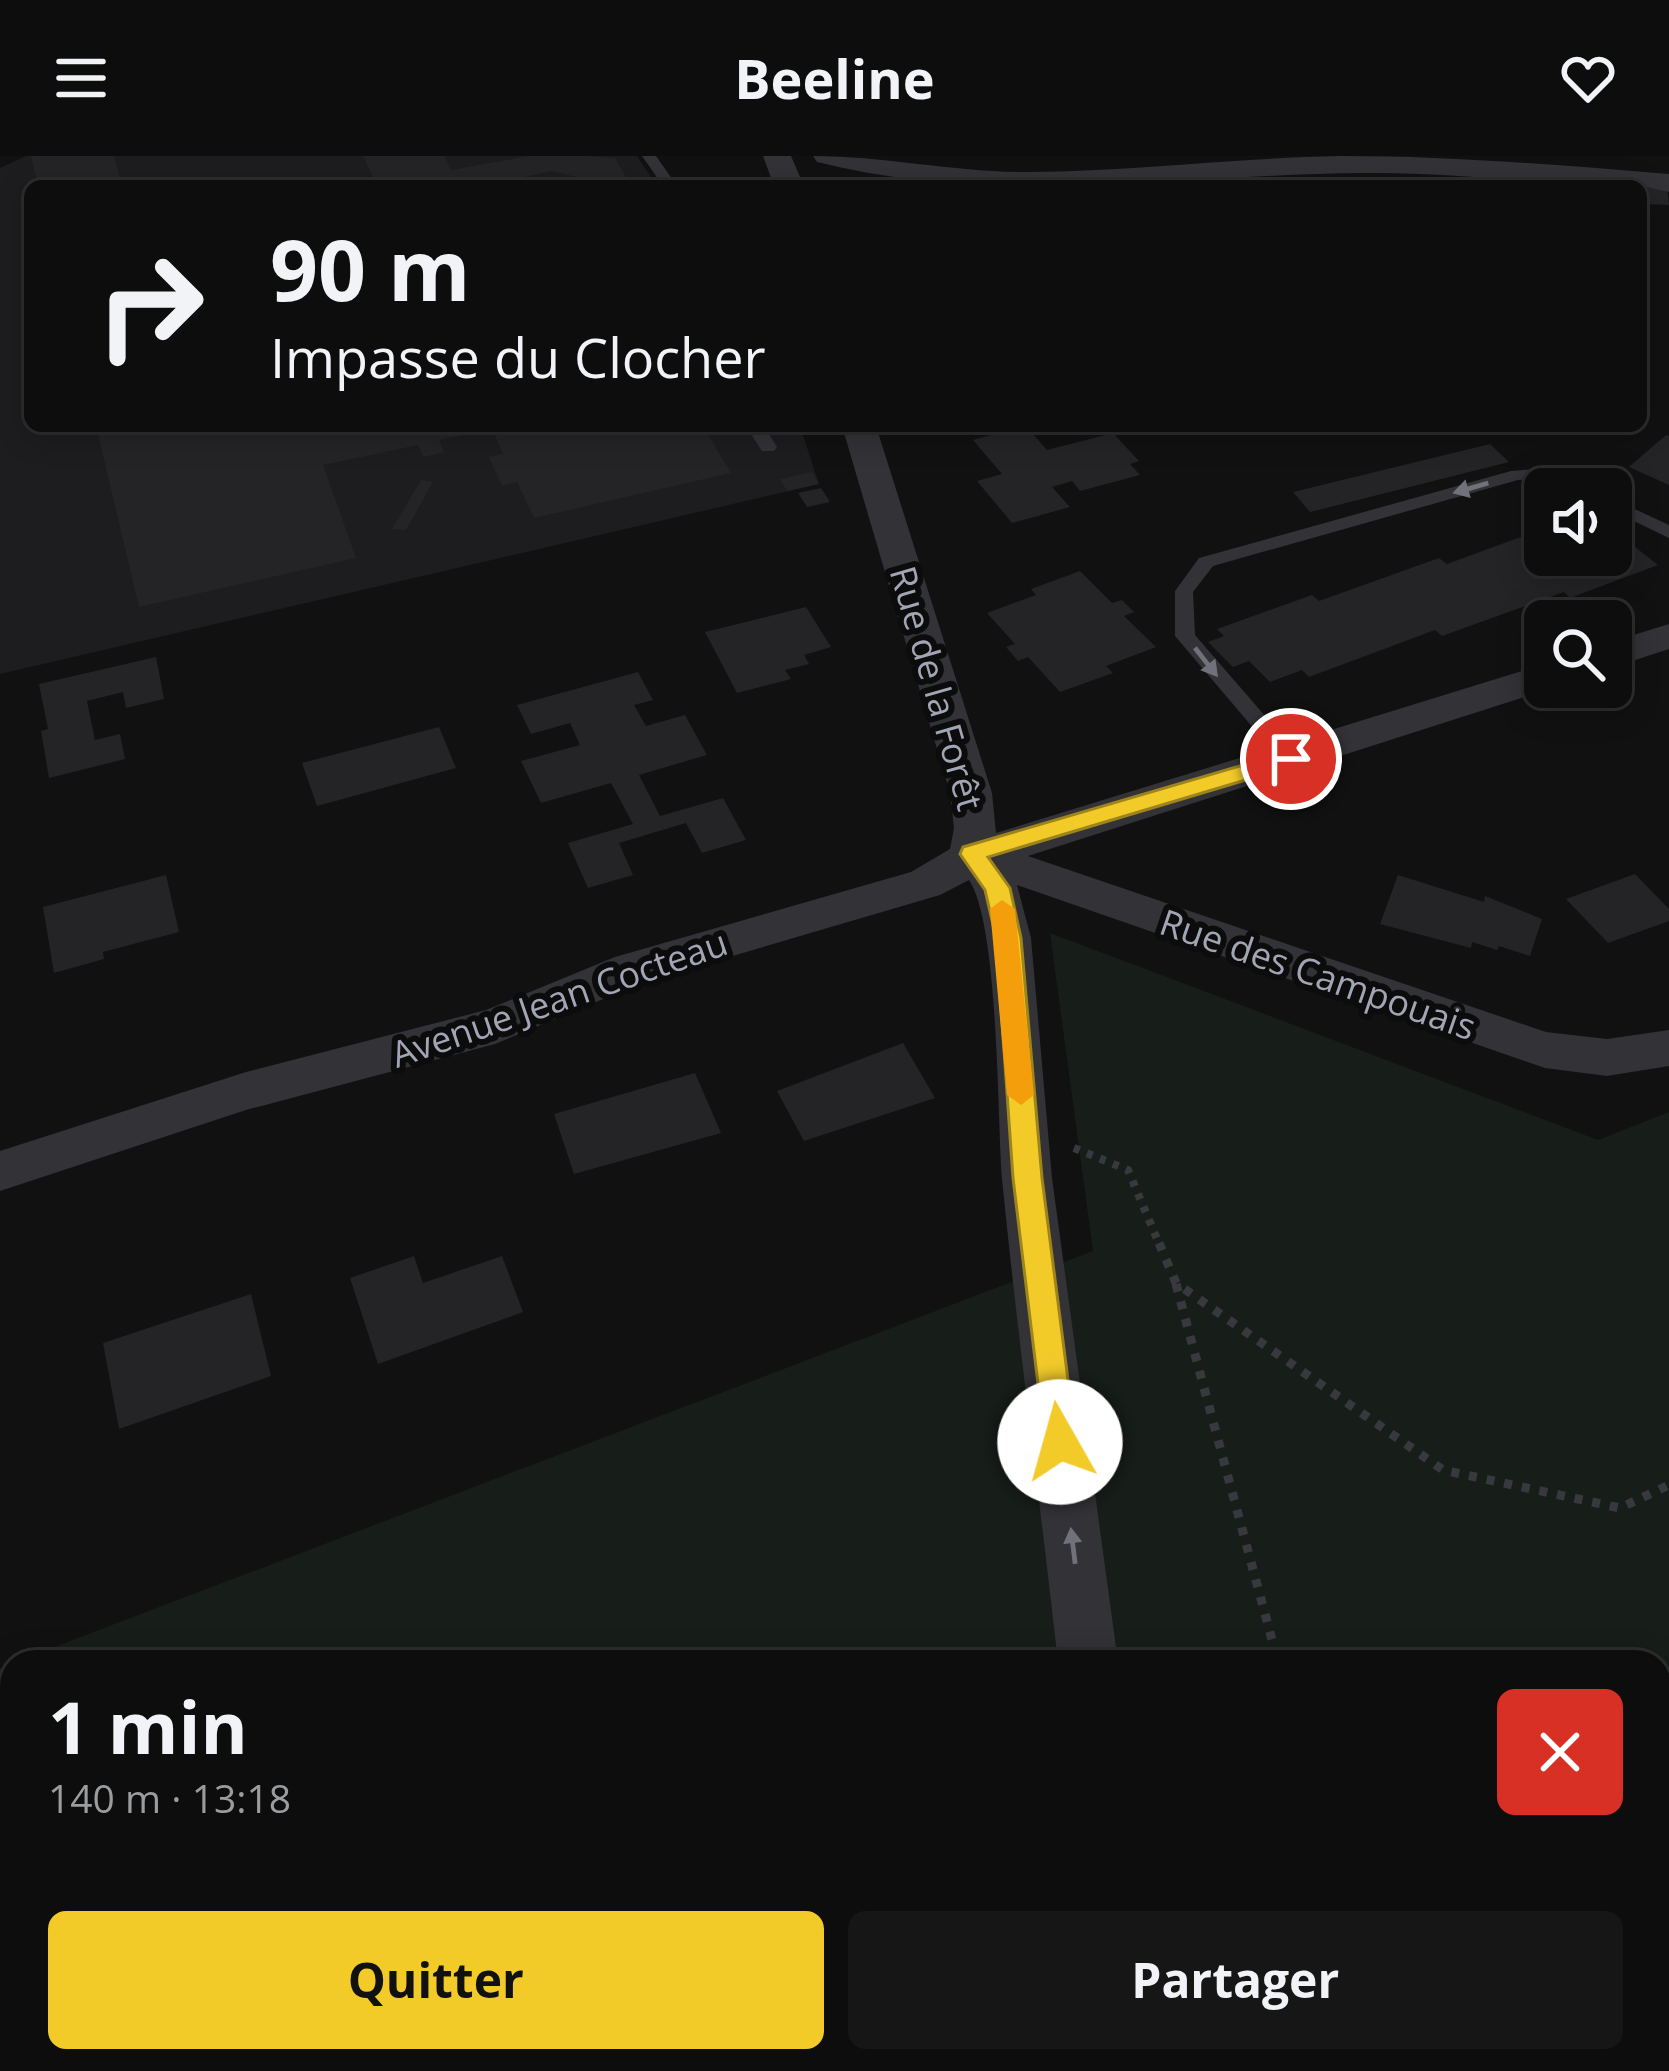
<!DOCTYPE html>
<html lang="fr">
<meta charset="utf-8">
<style>
body{margin:0;font-family:"Open Sans",sans-serif;background:#161617;color:#f1f3f6;height:100vh;display:flex;flex-direction:column;font-size:45px;white-space:nowrap}
*{box-sizing:border-box;margin:0}
p{font-size:39px;color:#9a9c9e}
.icon{flex:none;width:66px;height:66px;fill:none;stroke:currentColor;stroke-width:2;stroke-linecap:round;stroke-linejoin:round}
.map{position:relative;flex:1;overflow:hidden}
.sheet{position:absolute;left:0px;top:1494px;width:1671px;height:423px;display:flex;flex-direction:column;background:#0d0d0e;border-radius:36px 36px 0 0;box-shadow:0 6px 30px #0003,0 0 0 3px #2d2d2e}
.sheet>*{flex:none}
.banner{position:absolute;left:24px;top:24px;width:1623px;height:252px;border-radius:18px;box-shadow:0 6px 30px #0003,0 0 0 3px #2d2d2e;background:#0d0d0e;color:#f1f3f6;overflow:hidden}
.fabs{position:absolute;left:1524px;top:312px;display:grid;gap:24px}
.fabs a{display:grid;place-items:center;width:108px;height:108px;border-radius:18px;background:#0d0d0e;box-shadow:0 6px 30px #0003,0 0 0 3px #2d2d2e;font-size:60px}
.pin{position:absolute;display:grid;place-items:center;width:102px;height:102px;color:#fff;margin:-51px;border:6px solid #fff;border-radius:50%;box-shadow:0 3px 12px #0007}
.me{position:absolute;width:132px;margin:-66px;rotate:353deg;stroke-linejoin:round;filter:drop-shadow(0 0 9px #0008)}
.turn{display:flex;align-items:center;gap:42px;height:252px;padding:0 48px;font-size:54px}
.turn .icon{width:156px;height:156px;stroke-width:2.5}
.turn b{display:block;font-size:84px;line-height:102px}
.round{display:grid;place-items:center;flex:none;width:126px;height:126px;border-radius:18px;background:#161617}
.overview{display:flex;align-items:center;justify-content:space-between;height:204px;padding:0 48px}
h1{font-size:72px;font-weight:700;line-height:90px}
.button{display:flex;gap:24px;margin-top:auto;padding:24px 48px}
.button a{flex:1;height:138px;border-radius:18px;background:#f2cb29;color:#111;font-size:48px;font-weight:700;line-height:138px;text-align:center}
.button a+a{background:#161617;color:#f1f3f6}
header{display:flex;justify-content:space-between;align-items:center;height:156px;padding:0 48px;background:#0d0d0e;font-size:54px;font-weight:700}
.map>svg:first-child{display:block}
.built{fill:#1d1d1f}
.green{fill:#171d19}
.building{fill:#242427}
.lines{fill:none;stroke-linecap:round;stroke-linejoin:round}
.path-far1{stroke:#38393e;stroke-width:8;stroke-dasharray:6 8;stroke-linecap:butt}
.path{stroke:#38393e;stroke-width:9;stroke-dasharray:8 10;stroke-linecap:butt}
.lane{fill:#323237;fill-rule:evenodd}
.street{fill:#323237;fill-rule:evenodd}
.oneway{fill:#70717b}
.route{fill:#f2cb29;stroke:#9d841b;stroke-width:3}
.slow{fill:#f59e0b}
.labels{text-anchor:middle;dominant-baseline:central;stroke-width:12;stroke-linejoin:round;paint-order:stroke}
.street-label{font-size:36px;fill:#a2a5b3;stroke:#0c0c0d}
</style>
<header><svg class="icon" aria-label="menu" viewBox="0 0 24 24"><path d="M4 6h16M4 12h16M4 18h16"/></svg>Beeline<svg class="icon" aria-label="heart" viewBox="0 0 24 24"><path d="M12 20l-8-8c-3-5 5-10 8-4 3-6 11-1 8 4z"/></svg></header>
<div class="map">
<svg width="1669" height="1915" viewBox="0 0 1669 1915">
<rect width="100%" height="100%" fill="#111112"/>
<path class="built" d="M26 0H637L657 30H30V270H800L819 328 0 518V12Z"/>
<path class="green" d="M1050 777 1598 984 1669 956V1915H0V1512L12 1507V1905H1659V1506H15L1093 1095Z"/>
<path class="building" d="M31 0H114L122 30H38Z
M363 0H444L451 14 529 0H584L615 2 626 21 588 27 585 23 552 15 483 30H377Z
M1641 31 1667 33 1669 49 1644 48Z
M96 270H703L731 317 534 362 517 326 502 330 489 301 503 298 492 273 439 284 444 296 424 301 418 289 323 309 356 402 139 451Z
M1026 270 1047 294 1113 277 1139 305 1130 308 1140 319 1080 335 1072 325 1052 331 1070 351 1012 367 977 325 1002 318 973 284Z
M1666 279 1669 280V329L1629 311Z
M1490 288 1509 306 1310 356 1293 336Z
M812 316 819 328 787 335 780 323Z
M421 324 433 326 406 374 392 373Z
M821 332 830 346 807 351 798 337Z
M1545 372V399H1611V372L1658 409 1570 442 1564 436 1442 480 1435 474 1309 521 1302 514 1270 526 1249 505 1233 511 1208 486 1224 480 1217 473 1312 439 1319 445 1439 402 1447 408Z
M1080 415 1112 447 1122 444 1134 456 1124 460 1156 491 1106 510 1113 517 1060 536 1028 501 1018 505 1006 491 1015 488 987 457 1036 439 1031 433Z
M806 451 831 491 804 499 809 508 785 514 791 523 737 537 705 476Z
M156 501 164 543 126 552 123 536 87 545 95 584 120 578 125 603 49 622 41 575 48 573 39 528Z
M638 516 653 544 634 549 646 570 685 559 707 599 639 619 660 660 723 642 746 684 702 697 686 667 619 687 633 719 588 732 568 687 633 668 611 627 541 647 521 605 580 589 570 567 531 578 517 549Z
M439 571 456 612 317 650 302 607Z
M1635 718 1669 753V765L1608 787 1566 743Z
M166 719 179 776 103 796 104 803 54 817 43 751Z
M1398 719 1484 746 1485 740 1542 763 1530 800 1499 790 1497 794 1472 786 1471 792 1380 768Z
M903 887 935 942 804 985 777 935Z
M695 917 721 977 574 1018 554 958Z
M414 1100 423 1127 502 1100 523 1156 378 1208 350 1122Z
M251 1138 271 1220 119 1273 103 1187Z"/>
<g class="lines">
<path class="path-far1" d="M1074 992 1128 1014 1160 1090"/>
<path class="path" d="M1159 1087 1176 1127 1443 1314 1620 1352 1669 1329
M1176 1128 1278 1506
M1404 1905 1407 1915"/>
<path class="lane" d="M642 0H656L677 30H663Z
M746 270H764L777 291 774 295H762Z
M1550 312 1592 333C1564 333 1547 322 1518 324L1213 410 1193 436 1195 479 1298 598V608H1284L1175 480V435L1199 402 1511 315Z
M1611 342 1669 369V382L1611 354Z"/>
<path class="street" d="M763 0H791L804 30H774Z
M813 0C886 0 957 17 1031 16 1134 15 1237 2 1341 0 1451 0 1560 9 1669 18V36L1641 30C1549 30 1458 16 1366 17 1180 18 1000 52 817 6Z
M842 270H876L992 637 996 677 1545 508V531H1556L1028 700 1546 876 1607 883 1669 874V910L1607 920 1545 912 1017 729 1031 782 1052 1022 1118 1506H1058C1040 1345 1018 1184 1002 1023 997 960 999 769 969 724L940 739 644 826 495 888 246 954 0 1035V995L246 916 486 854 615 801 911 716 950 693 954 672 950 637Z
M1669 468V493L1611 512V486Z
M0 1719 12 1724V1905L0 1900Z
M1103 1905H1171L1172 1915H1104Z"/>
</g>
<defs><path id="oneway-solid" d="M-6-.8H1V-3.2L6.5 0L1 3.2V.8H-6Z" transform="scale(3)"/></defs>
<g class="oneway">
<use href="#oneway-solid" transform="translate(1471 332) rotate(164)"/>
<use href="#oneway-solid" transform="translate(1206 506) rotate(52)"/>
<use href="#oneway-solid" transform="translate(1073 1390) rotate(-97)"/>
</g>
<path class="route" d="M1291 595 1299 597V608L988 701 1010 732 1021 782 1042 1022 1076 1286 1071 1296 1060 1300 1049 1296 1045 1286 1013 1022 996 782 985 734 960 698 963 691Z"/>
<path class="slow" d="M1002 744 1015 753 1034 939 1021 949 1007 939 990 753Z"/>
<g class="labels">
<g class="street-label">
<text transform="translate(937 532) rotate(74)">Rue de la Forêt</text>
<text transform="translate(1318 818) rotate(19)">Rue des Campouais</text>
<text transform="translate(559 842) rotate(-19)">Avenue Jean Cocteau</text>
</g>
</g>
</svg>
<div class="fabs">
<a><svg class="icon" aria-label="sound" viewBox="0 0 24 24"><path d="M4 9h4l5-4v14l-5-4H4zM17 9q2 3 0 6"/></svg></a>
<a><svg class="icon" aria-label="search" viewBox="0 0 24 24"><circle cx="10" cy="10" r="6"/><path d="M15 15l6 6"/></svg></a>
</div>
<div class="pin" style="left:1291px;top:603px;background:#d93025"><svg class="icon" aria-label="arrive" viewBox="0 0 24 24"><path d="M6 21V4h12l-3 4 3 4H6"/></svg></div>
<svg class="me" style="left:1060px;top:1286px" viewBox="-20 -20 40 40"><circle r="19" fill="#fff"/><path d="M0-13L10 11 0 6-10 11z" fill="#f2cb29"/></svg>
<div class="banner">
<div class="turn"><svg class="icon" aria-label="right" viewBox="0 0 24 24"><path d="M7 20v-9h11M14 6l5 5-5 5"/></svg><div><b>90 m</b>Impasse du Clocher</div></div>
</div>
<section class="sheet">
<div class="overview"><div><h1>1 min</h1><p>140 m · 13:18</p></div><a class="round" style="background:#d93025;color:#fff"><svg class="icon" aria-label="close" viewBox="0 0 24 24"><path d="M6 6l12 12M18 6L6 18"/></svg></a></div>
<div class="button"><a>Quitter</a><a>Partager</a></div>
</section>
</div>
